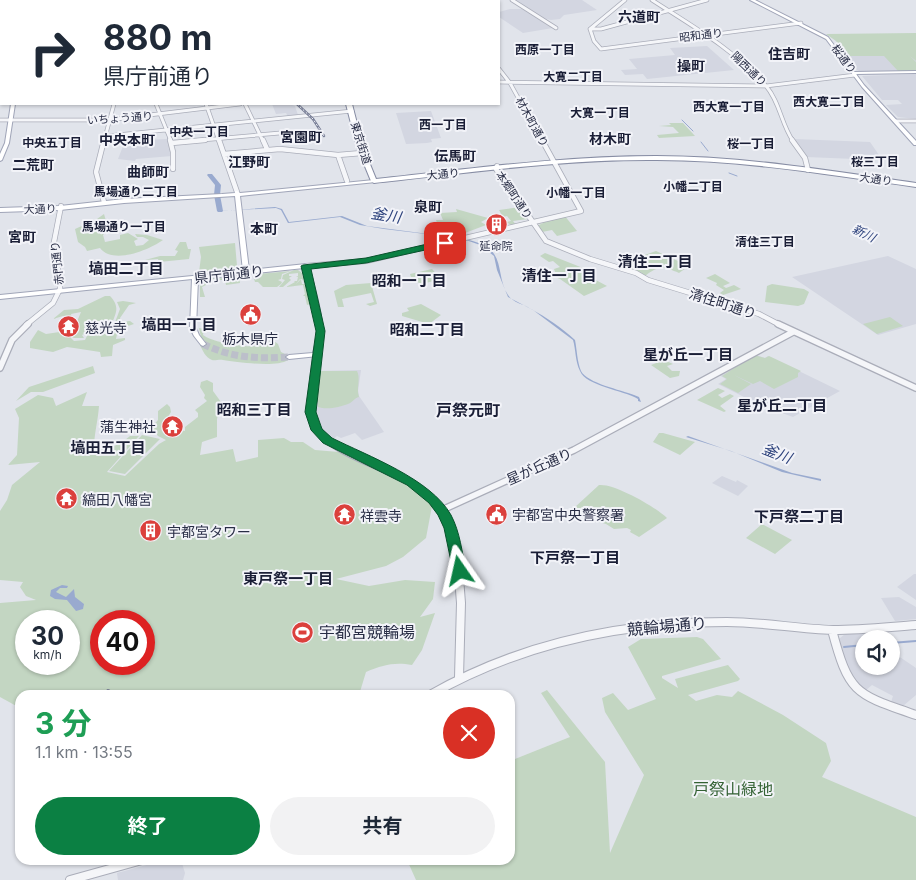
<!DOCTYPE html>
<html lang="ja">
<meta charset="utf-8">
<style>
body{margin:0;font-family:Inter,"Noto Sans JP",sans-serif;background:#f2f2f3;color:#1f2937;height:100vh;display:flex;flex-direction:column;font-size:19px;white-space:nowrap}
*{box-sizing:border-box;margin:0}
p{font-size:16px;color:#747a83}
.icon{flex:none;width:28px;height:28px;fill:none;stroke:currentColor;stroke-width:2;stroke-linecap:round;stroke-linejoin:round}
.map{position:relative;flex:1;overflow:hidden}
.details{position:absolute;left:15px;top:690px;width:500px;height:175px;display:flex;flex-direction:column;background:#fff;border-radius:15px;box-shadow:0 1px 4px #0004}
.details>*{flex:none}
.guide{position:absolute;left:0px;top:0px;width:500px;height:105px;box-shadow:0 1px 4px #0004;background:#fff;color:#1f2937;overflow:hidden}
.fabs{position:absolute;left:855px;top:630px;display:grid;gap:10px}
.fabs a{display:grid;place-items:center;width:45px;height:45px;border-radius:50%;background:#fff;box-shadow:0 1px 4px #0004;font-size:25px}
.speed{position:absolute;left:15px;top:610px;display:flex;gap:10px;font-size:25px;font-weight:700;text-align:center}
.speed>*{display:grid;place-content:center;width:65px;height:65px;border-radius:50%;background:#fff;box-shadow:0 1px 4px #0004;line-height:1}
.speed small{font-size:12px;font-weight:400}
.speed .limit{border:8px solid #d22;background:#fff;color:#111}
.pin{position:absolute;display:grid;place-items:center;width:42px;height:42px;color:#fff;margin:-21px;border-radius:10px;box-shadow:0 2px 8px #0006}
.me{position:absolute;width:55px;margin:-28px;rotate:349deg;stroke-linejoin:round;filter:drop-shadow(0 0 4px #0008)}
.turn{display:flex;align-items:center;gap:18px;height:105px;padding:0 20px;font-size:22px}
.turn .icon{width:65px;height:65px;stroke-width:2.5}
.turn b{display:block;font-size:35px;line-height:42px}
.round{display:grid;place-items:center;flex:none;width:52px;height:52px;border-radius:26px;background:#f2f2f3}
.headline{display:flex;align-items:center;justify-content:space-between;height:85px;padding:0 20px}
h1{font-size:30px;font-weight:700;line-height:38px;color:#1e9e55}
.action{display:flex;gap:10px;margin-top:auto;padding:10px 20px}
.action a{flex:1;height:58px;border-radius:30px;background:#0b8043;color:#fff;font-size:20px;font-weight:700;line-height:58px;text-align:center}
.action a+a{background:#f2f2f3;color:#1f2937}
.map>svg:first-child{display:block}
.built{fill:#d3d6e1}
.green{fill:#c3d6c2;fill-rule:evenodd}
.water{fill:#99aacf}
.lines{fill:none;stroke-linecap:round;stroke-linejoin:round}
.stream-far1{stroke:#99aacf;stroke-width:1}
.stream{stroke:#99aacf;stroke-width:2}
.river{fill:#99aacf;fill-rule:evenodd}
.major-tunnel{stroke:#bcbfca;stroke-width:7;stroke-dasharray:7 3;stroke-linecap:butt}
.minor-far3-casing{stroke:#aaadb9;stroke-width:4.5}
.minor-far2-casing{stroke:#aaadb9;stroke-width:6}
.minor-far1-casing{stroke:#aaadb9;stroke-width:8}
.minor-casing{stroke:#aaadb9;stroke-width:10}
.major-casing{stroke:#a0a5b8;stroke-width:2}
.highway-casing{stroke:#878da4;stroke-width:2}
.minor-far3{stroke:#f5f6f9;stroke-width:3}
.minor-far2{stroke:#f5f6f9;stroke-width:4.5}
.minor-far1{stroke:#f5f6f9;stroke-width:5.5}
.minor{stroke:#f5f6f9;stroke-width:8}
.major{fill:#fff;fill-rule:evenodd}
.highway{fill:#fff;fill-rule:evenodd}
.rail-far1-casing{stroke:#797f97;stroke-width:2.5}
.rail-casing{stroke:#797f97;stroke-width:4}
.rail-far1{stroke:#f2f3f8;stroke-width:1;stroke-dasharray:2;stroke-linecap:butt}
.rail{stroke:#f2f3f8;stroke-width:2;stroke-dasharray:5;stroke-linecap:butt}
.route{fill:#0b8043;stroke:#07532c}
.labels{text-anchor:middle;dominant-baseline:central;stroke-width:4;stroke-linejoin:round;paint-order:stroke}
.far-street-label{font-size:11px;fill:#282d45;stroke:#f2f3f8}
.far-poi-label{font-size:11px;fill:#282d45;stroke:#f2f3f8}
.far-neighbourhood-label{font-size:12px;font-weight:bold;fill:#1a1e36;stroke:#f2f3f8}
.far-water-label{font-size:12px;font-style:italic;fill:#2e437d;stroke:#f2f3f8}
.far-quarter-label{font-size:14px;font-weight:bold;fill:#1a1e36;stroke:#f2f3f8}
.street-label{font-size:14px;fill:#282d45;stroke:#f2f3f8}
.poi-label{font-size:14px;fill:#282d45;stroke:#f2f3f8;text-anchor:start}
.water-label{font-size:15px;font-style:italic;fill:#2e437d;stroke:#f2f3f8}
.neighbourhood-label{font-size:15px;font-weight:bold;fill:#1a1e36;stroke:#f2f3f8}
.quarter-label{font-size:16px;font-weight:bold;fill:#1a1e36;stroke:#f2f3f8}
.near-street-label{font-size:16px;fill:#282d45;stroke:#f2f3f8}
.near-poi-label{font-size:16px;fill:#282d45;stroke:#f2f3f8;text-anchor:start}
.near-park-label{font-size:16px;fill:#346234;stroke:#f2f3f8}
</style>
<div class="map">
<svg width="916" height="880" viewBox="0 0 916 880">
<rect width="100%" height="100%" fill="#e1e4eb"/>
<path class="built" d="M514 0H582L597 10 564 15 560 19 551 20 541 18Z
M510 9H522L553 28 523 33 499 17V12Z
M707 46 734 70 647 79 643 74 625 75 621 70 637 69 629 59 675 55 670 48Z
M846 56H911L916 61V71L861 72 857 70Z
M916 74V119L898 117 886 105 902 104 898 100H882L862 76Z
M272 104H289L295 106 298 115 288 117 286 113 276 114Z
M431 111 441 138 431 139 432 142 427 143 406 144 396 113Z
M168 139 172 156 136 159 135 161 118 159 125 141Z
M794 139 870 142 879 155 852 154 855 159 806 157Z
M888 256 916 269V324L878 335 792 277Z
M753 354 765 358 768 356 840 391 793 417 760 405 718 384 726 379 717 374Z
M361 370 358 391 359 396 384 432 362 440 355 433 341 438 337 436 332 440 323 433 313 413 319 371Z
M722 476 736 482 737 480 748 486 738 496 712 483Z
M914 574H916V600L897 587Z
M899 597 916 607V619L895 621 881 598Z
M875 633 879 639H864V666H891V651L916 668V695L903 706 891 702 893 696 872 685 865 691 850 675 839 639 845 634Z
M165 860H181L185 873 183 880H118L117 873Z"/>
<path class="green" d="M916 33V61L910 56 916 62V71H898L884 56H846L836 41 826 34Z
M669 123H683L695 136 659 138 657 135 679 133 673 127 659 126 671 125Z
M520 207 528 219 513 221 516 225 513 226 506 222 511 221 507 216 503 217 499 210Z
M456 209 488 218 481 222 486 225 465 233 445 223H437L436 220H443L440 213 457 212Z
M104 214 106 221 94 224 96 231H100L104 234 103 235 105 242 120 239V235L128 233 138 239 134 241 136 246 143 245 149 240 143 237H137L135 234 147 235 163 240C149 250 113 265 100 248L87 251 85 247 78 242 75 229 97 219Z
M564 215 577 231 557 236 552 230 542 232 537 226 543 223 536 224 533 219Z
M180 242H186L188 249H191L189 259 159 262 158 259 145 260 160 256H175L178 251 175 250Z
M235 243 237 266 236 268 199 272 201 257 199 247Z
M656 251 689 266 679 273C664 267 659 265 645 276L621 267 631 261 619 255 622 253 630 257 634 255 639 257Z
M545 253 583 268 579 271 607 286 584 296 560 279 547 274 533 277 530 274 534 273 535 269 544 268 549 274 555 272 554 269 560 267 553 261 549 262 540 256Z
M432 269 441 279 422 284 412 280 410 274Z
M294 270H298L302 273 304 283 302 279H300L296 284 301 279 302 284H305L310 304 307 305 305 296H303L305 294 303 285 286 287 295 282 294 281H297L298 277H296L298 276V273L289 274V276H292L289 278 291 280 283 287H279L285 280 282 279 283 275Z
M291 271 282 274 281 279 278 280 282 282 281 284 277 287H263L258 282H255L254 279H256L254 276 258 274Z
M715 274 730 283 723 286 726 288 734 285 741 289 723 295 720 293 724 290 716 285 717 283 706 278Z
M234 277 239 278 240 283 226 285 225 280H219L214 284 213 280 206 281V285L202 287 205 297H200V282L203 279Z
M371 283 377 304 370 306 366 304 374 302 371 293 342 299 344 307H338L334 291 346 285Z
M772 284 804 289 809 292 804 304 798 306 765 302 767 286Z
M105 296H110C122 309 114 314 110 330L88 332 82 335 84 338H74L70 336 76 333V324L81 312 71 314 72 318 63 316 53 319 64 310 78 309Z
M123 301 136 303 129 305 120 318 121 322 130 321 134 324C121 329 120 322 116 339L125 338V340L113 345 112 356 101 357 100 352 74 348 67 347 53 352 30 348V342L38 330 46 334 73 330V332L68 335 74 341 85 340 88 334 111 333 120 309 117 302Z
M421 304 441 315 429 324 402 316V313L409 311 407 308Z
M890 317 903 326 877 334 863 324Z
M199 328 204 329 203 335C213 343 256 350 262 344L260 343 274 341 278 344 281 352 287 355 288 360C276 368 238 362 223 360 219 359 215 361 212 360 205 357 203 351 200 345L207 343 201 337Z
M754 355 765 358 769 356 801 371 798 373V377L774 389 760 381 753 384 734 375 751 384 738 393 720 384 727 379 722 376Z
M664 360 673 364 667 366 672 371H680L679 376 670 378 651 365Z
M93 366 95 373 43 392H31L16 401 29 387Z
M319 371H357C361 379 356 388 359 397 354 398 353 402 348 404 340 407 327 410 318 407V402H316Z
M207 380 213 383V391L221 402 217 419V437L202 442 200 455 233 449 236 462 258 457V440L284 438 291 442H303L315 450 339 452 413 488 429 501 432 506 426 538 403 557 386 566 336 579 369 586 405 580 435 582 433 599 420 617 435 613 422 650 412 665C394 662 383 665 366 672L359 695H20V708L0 697V603L36 600 26 596 20 587 23 582 0 580V511L7 500 12 485 40 462 8 465 17 455 19 418 15 409 38 395 53 398 56 406 87 392 82 406H99C98 421 94 434 94 449 109 450 119 445 130 436H139L107 472 125 476 159 444 166 440 158 436 151 428 158 420V411L167 404 170 407 171 412 164 423 166 425 164 430 167 433 175 429 185 431V427L198 417V413L195 410 207 401 204 398 205 395 200 387 201 382ZM26 621H69V664H26ZM101 621H144V664H101Z
M718 388 725 391 718 395 722 398 730 394 734 396 720 406 726 411 724 412 697 400Z
M659 433H663L695 442 680 455 653 442Z
M142 435 160 439 125 474 109 471Z
M599 485C614 483 656 507 667 518L639 537 630 532 631 530 627 528 614 529 606 524 595 521 587 513H579L574 508Z
M762 524 792 540 775 554 746 538Z
M697 637 703 639 721 659 662 676V678L678 688 675 679 728 665 740 679 738 681 688 695 696 701 717 695 732 697 738 691 783 715 826 743 831 761 822 777 916 817V880H416L407 860H510V761L570 737 541 693 547 690 605 762 610 853 644 775 605 712 602 698 613 693 628 710 656 699 628 647 641 639Z"/>
<path class="water" d="M216 200H218L222 211 275 207 282 209 289 222 342 216 367 226 459 238 384 229 360 225 340 217 288 223 281 210 276 208 219 211Z
M466 240C471 240 476 242 481 244 505 253 496 277 508 295 513 303 524 304 531 309 546 317 562 328 575 340 577 350 577 361 581 371 587 383 621 390 634 395L639 397 641 402 638 401V399C623 390 586 386 580 371 575 361 576 350 573 340L533 310 508 297 497 270 494 256 480 245Z
M688 436 792 473 821 479V481L782 472 731 451 686 437Z
M62 585 68 586 67 588H60L56 592 66 597 74 589 75 597 84 604 83 609 76 611 67 600 55 599 50 596 51 590Z"/>
<g class="lines">
<path class="stream-far1" d="M682 120 693 131
M701 142 708 151
M729 173 737 176"/>
<path class="stream" d="M891 643 916 641
M844 647 864 645"/>
<path class="river" d="M208 174H212L221 185 220 195 223 211 222 212H218L217 211 214 195 215 185 207 175Z"/>
<path class="major-tunnel" d="M203 344C231 358 259 359 289 357"/>
<defs>
<path id="minor-far3" d="M411 0 413 1
M512 0 556 28
M652 0C692 26 735 50 766 86 780 102 781 124 793 141
M343 1 354 0
M590 29 594 41 601 49 801 23
M590 29H601L707 0
M590 29 625 0
M499 69 510 83 542 141
M499 82 766 86 855 75
M156 104 171 141
M206 104 219 141
M245 104 263 141
M0 120H108L240 104
M896 121H916
M107 136 352 111
M104 141 114 104
M191 141 280 133"/>
<path id="minor-far2" d="M170 140 173 152V169
M219 140 237 192
M263 140 267 149
M792 140 805 158 808 170
M172 143 205 140
M224 154 280 149 338 155 362 153
M338 155 347 181
M497 166 496 169 546 241 590 259 636 273 648 280 759 314 780 325
M104 202 96 172 104 140
M306 266 366 261 581 211 542 140
M26 325 53 303 60 289V279L53 247 61 206"/>
<path id="minor-far1" d="M778 324 916 388
M316 355 310 407C315 457 387 462 421 489 444 508 454 537 458 566
M0 368 12 340 28 324
M442 510 574 450 793 332"/>
<path id="minor" d="M458 565 461 603 459 677
M832 630C849 694 855 694 916 715
M430 695C521 643 623 622 727 622 763 622 798 629 833 630 861 630 888 627 916 625
M70 880 142 860"/>
<path id="major" d="M750 0H755L828 37 854 72 916 71V73L856 74 864 85 916 141V145H914L862 87 826 39Z
M0 27H1V29H0Z
M11 104H15L9 143 2 160 0 161V154L5 143Z
M374 180H376V182L240 196 249 270 306 264 309 266C316 295 329 327 318 356L289 359 286 357 289 355 313 353 317 337V325L304 268 198 279 196 328 199 335 206 344 203 346 201 345 194 336 190 328 192 279 0 299V295L243 271 235 196 124 203 60 210 0 212V208L60 206 124 199 222 194 235 193V191H237L240 193Z"/>
<path id="highway" d="M274 0H279L280 1H275Z
M346 104H352L363 147 376 179C469 169 562 156 656 156 743 156 830 171 916 183V187C830 175 744 160 657 160 562 159 468 173 374 183L371 181 357 147Z"/>
</defs>
<use href="#minor-far3" class="minor-far3-casing"/>
<use href="#minor-far2" class="minor-far2-casing"/>
<use href="#minor-far1" class="minor-far1-casing"/>
<use href="#minor" class="minor-casing"/>
<use href="#major" class="major-casing"/>
<use href="#highway" class="highway-casing"/>
<use href="#minor-far3" class="minor-far3"/>
<use href="#minor-far2" class="minor-far2"/>
<use href="#minor-far1" class="minor-far1"/>
<use href="#minor" class="minor"/>
<use href="#major" class="major"/>
<use href="#highway" class="highway"/>
<defs>
<path id="rail-far1" d="M297 104 313 119 324 136"/>
<path id="rail" d="M108 691 114 695"/>
</defs>
<use href="#rail-far1" class="rail-far1-casing"/>
<use href="#rail" class="rail-casing"/>
<use href="#rail-far1" class="rail-far1"/>
<use href="#rail" class="rail"/>
</g>
<path class="route" d="M445 240 448 241V245L366 263 311 269 325 331 316 412 322 429 332 438C368 456 431 479 451 515 460 532 462 552 466 571L464 574H455L453 571 444 528 438 515 429 503 407 485 323 443 311 430 305 412 316 331 301 266 303 265 366 258Z"/>
<defs>
<symbol id="building-disc" viewBox="-11 -11 22 22"><circle r="9.5" fill="#db403c" stroke="#f2f3f8"/><path d="M-4-6H4V6H1V3H-1V6H-4ZM-2.5-4.3h1.7v1.8h-1.7ZM.8-4.3h1.7v1.8H.8ZM-2.5-1h1.7V.8h-1.7ZM.8-1h1.7V.8H.8Z" fill="#fff"/></symbol>
<symbol id="civic-disc" viewBox="-11 -11 22 22"><circle r="9.5" fill="#db403c" stroke="#f2f3f8"/><path d="M-.6-6.5H3V-4.5H.6V-3L4-1V1h2V6H-6V1h2V-1L-.6-3ZM-1.2 2.5V6h2.4V2.5Z" fill="#fff"/></symbol>
<symbol id="temple-disc" viewBox="-11 -11 22 22"><circle r="9.5" fill="#db403c" stroke="#f2f3f8"/><path d="M0-6L5-2H3V0L6.5 2.5H4V6H1.5V3h-3V6H-4V2.5H-6.5L-3 0V-2H-5Z" fill="#fff"/></symbol>
<symbol id="stadium-disc" viewBox="-11 -11 22 22"><circle r="9.5" fill="#db403c" stroke="#f2f3f8"/><path d="M0-5a6.5 5 0 1 0 0 10a6.5 5 0 1 0 0-10ZM-3.5-1.8h7v3.6h-7Z" fill="#fff"/></symbol>
</defs>
<g fill-rule="evenodd">
<use href="#building-disc" x="484" y="212" width="25" height="25"/>
<use href="#civic-disc" x="238" y="302" width="25" height="25"/>
<use href="#temple-disc" x="56" y="314" width="25" height="25"/>
<use href="#temple-disc" x="160" y="414" width="25" height="25"/>
<use href="#temple-disc" x="54" y="486" width="25" height="25"/>
<use href="#civic-disc" x="484" y="502" width="25" height="25"/>
<use href="#temple-disc" x="332" y="502" width="25" height="25"/>
<use href="#building-disc" x="138" y="518" width="25" height="25"/>
<use href="#stadium-disc" x="290" y="620" width="25" height="25"/>
</g>
<g class="labels">
<g class="far-street-label">
<text transform="translate(701 35) rotate(-7)">昭和通り</text>
<text transform="translate(844 59) rotate(54)">桜通り</text>
<text transform="translate(749 69) rotate(44)">陽西通り</text>
<text transform="translate(120 118) rotate(-4)">いちょう通り</text>
<text transform="translate(532 122) rotate(61)">材木町通り</text>
<text transform="translate(361 143) rotate(73)">東京街道</text>
<text transform="translate(443 174) rotate(-6)">大通り</text>
<text transform="translate(876 179) rotate(8)">大通り</text>
<text transform="translate(514 195) rotate(56)">本郷町通り</text>
<text transform="translate(40 209) rotate(-2)">大通り</text>
<text transform="translate(57 263) rotate(-96)">赤門通り</text>
</g>
<g class="far-poi-label">
<text x="496" y="246">延命院</text>
</g>
<g class="far-neighbourhood-label">
<text x="545" y="49">西原一丁目</text>
<text x="573" y="76">大寛二丁目</text>
<text x="829" y="101">西大寛二丁目</text>
<text x="729" y="106">西大寛一丁目</text>
<text x="600" y="112">大寛一丁目</text>
<text x="443" y="124">西一丁目</text>
<text x="199" y="131">中央一丁目</text>
<text x="52" y="142">中央五丁目</text>
<text x="751" y="143">桜一丁目</text>
<text x="875" y="161">桜三丁目</text>
<text x="693" y="186">小幡二丁目</text>
<text x="136" y="191">馬場通り二丁目</text>
<text x="576" y="192">小幡一丁目</text>
<text x="124" y="226">馬場通り一丁目</text>
<text x="765" y="241">清住三丁目</text>
</g>
<g class="far-water-label">
<text transform="translate(864 233) rotate(26)">新川</text>
</g>
<g class="far-quarter-label">
<text x="639" y="16">六道町</text>
<text x="789" y="53">住吉町</text>
<text x="691" y="65">操町</text>
<text x="301" y="136">宮園町</text>
<text x="610" y="138">材木町</text>
<text x="127" y="139">中央本町</text>
<text x="455" y="155">伝馬町</text>
<text x="249" y="161">江野町</text>
<text x="33" y="164">二荒町</text>
<text x="148" y="171">曲師町</text>
<text x="428" y="206">泉町</text>
<text x="264" y="228">本町</text>
<text x="22" y="236">宮町</text>
</g>
<g class="street-label">
<text transform="translate(229 274) rotate(-6)">県庁前通り</text>
<text transform="translate(723 303) rotate(18)">清住町通り</text>
<text transform="translate(539 466) rotate(-24)">星が丘通り</text>
</g>
<g class="poi-label">
<text x="85" y="327">慈光寺</text>
<text x="250" y="338" text-anchor="middle">栃木県庁</text>
<text x="156" y="426" text-anchor="end">蒲生神社</text>
<text x="82" y="499">縞田八幡宮</text>
<text x="512" y="514">宇都宮中央警察署</text>
<text x="360" y="515">祥雲寺</text>
<text x="167" y="531">宇都宮タワー</text>
</g>
<g class="water-label">
<text transform="translate(386 215) rotate(9)">釜川</text>
<text transform="translate(777 453) rotate(21)">釜川</text>
</g>
<g class="neighbourhood-label">
<text x="655" y="261">清住二丁目</text>
<text x="126" y="268">塙田二丁目</text>
<text x="559" y="275">清住一丁目</text>
<text x="409" y="280">昭和一丁目</text>
<text x="179" y="324">塙田一丁目</text>
<text x="427" y="329">昭和二丁目</text>
<text x="688" y="354">星が丘一丁目</text>
<text x="782" y="405">星が丘二丁目</text>
<text x="254" y="409">昭和三丁目</text>
<text x="108" y="447">塙田五丁目</text>
<text x="799" y="516">下戸祭二丁目</text>
<text x="575" y="557">下戸祭一丁目</text>
<text x="288" y="578">東戸祭一丁目</text>
</g>
<g class="quarter-label">
<text x="468" y="410">戸祭元町</text>
</g>
<g class="near-street-label">
<text transform="translate(667 626) rotate(-5)">競輪場通り</text>
</g>
<g class="near-poi-label">
<text x="319" y="632">宇都宮競輪場</text>
</g>
<g class="near-park-label">
<text x="733" y="789">戸祭山緑地</text>
</g>
</g>
</svg>
<div class="fabs">
<a><svg class="icon" aria-label="sound" viewBox="0 0 24 24"><path d="M4 9h4l5-4v14l-5-4H4zM17 9q2 3 0 6"/></svg></a>
</div>
<div class="speed"><div>30<small>km/h</small></div><div class="limit">40</div></div>
<div class="pin" style="left:445px;top:243px;background:#d93025"><svg class="icon" aria-label="arrive" viewBox="0 0 24 24"><path d="M6 21V4h12l-3 4 3 4H6"/></svg></div>
<svg class="me" style="left:460px;top:571px" viewBox="-20 -20 40 40"><path d="M0-17L14 15 0 8-14 15z" fill="#0b8043" stroke="#fff" stroke-width="4"/></svg>
<div class="guide">
<div class="turn"><svg class="icon" aria-label="right" viewBox="0 0 24 24"><path d="M7 20v-9h11M14 6l5 5-5 5"/></svg><div><b>880 m</b>県庁前通り</div></div>
</div>
<section class="details">
<div class="headline"><div><h1>3 分</h1><p>1.1 km · 13:55</p></div><a class="round" style="background:#d93025;color:#fff"><svg class="icon" aria-label="close" viewBox="0 0 24 24"><path d="M6 6l12 12M18 6L6 18"/></svg></a></div>
<div class="action"><a>終了</a><a>共有</a></div>
</section>
</div>
